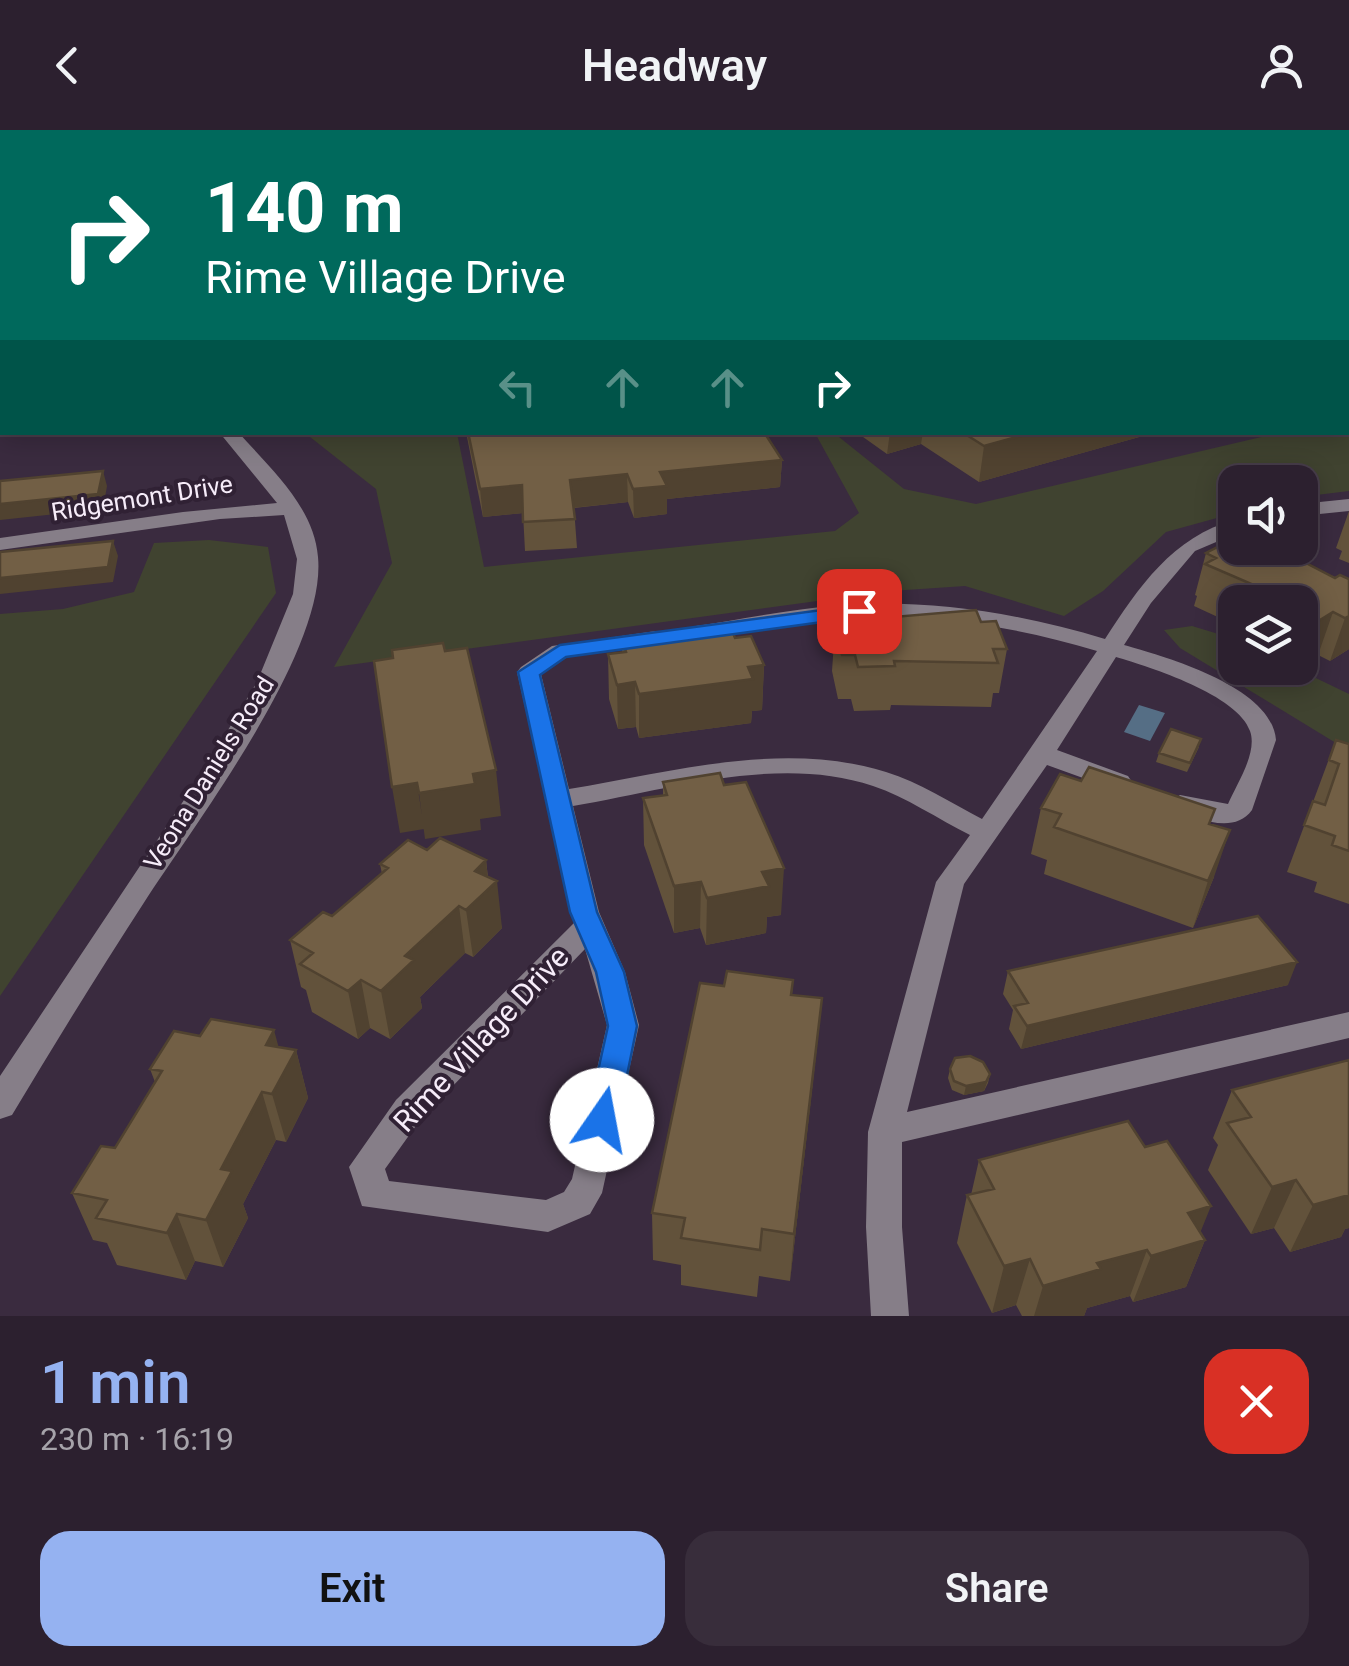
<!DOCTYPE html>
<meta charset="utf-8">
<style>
body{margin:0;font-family:Roboto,sans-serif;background:#382d3b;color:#f1f3f6;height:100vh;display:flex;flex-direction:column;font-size:38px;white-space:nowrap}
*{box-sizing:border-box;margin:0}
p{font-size:32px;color:#a6a3aa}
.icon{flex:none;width:55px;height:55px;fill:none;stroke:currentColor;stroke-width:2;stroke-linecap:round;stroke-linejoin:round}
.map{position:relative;height:1186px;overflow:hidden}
.sheet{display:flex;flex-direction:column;background:#2c202f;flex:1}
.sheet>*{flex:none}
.top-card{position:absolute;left:0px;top:0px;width:1350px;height:305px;box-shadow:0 5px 25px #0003,0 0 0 2px #483e4b;background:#00695c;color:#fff;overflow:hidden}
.fabs{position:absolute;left:1218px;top:335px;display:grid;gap:20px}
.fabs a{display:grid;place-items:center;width:100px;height:100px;border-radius:20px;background:#2c202f;box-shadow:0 5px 25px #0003,0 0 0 2px #483e4b;font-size:50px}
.pin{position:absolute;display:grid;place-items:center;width:85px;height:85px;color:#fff;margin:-42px;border-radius:20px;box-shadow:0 5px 15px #0006}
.me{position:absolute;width:110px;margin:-55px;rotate:12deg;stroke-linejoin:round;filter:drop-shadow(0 0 8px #0008)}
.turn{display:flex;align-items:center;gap:35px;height:210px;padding:0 40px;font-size:45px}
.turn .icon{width:130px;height:130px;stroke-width:2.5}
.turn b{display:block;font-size:70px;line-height:85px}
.lanes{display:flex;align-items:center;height:95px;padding:0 40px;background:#0003;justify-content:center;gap:50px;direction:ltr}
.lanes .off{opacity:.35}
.round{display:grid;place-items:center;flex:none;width:105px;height:105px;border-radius:30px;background:#382d3b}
.headline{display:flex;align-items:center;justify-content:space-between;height:170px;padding:0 40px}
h1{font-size:60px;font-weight:600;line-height:75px;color:#95b2f1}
.button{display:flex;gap:20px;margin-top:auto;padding:20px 40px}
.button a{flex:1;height:115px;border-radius:30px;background:#95b2f1;color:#111;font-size:40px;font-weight:600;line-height:115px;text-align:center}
.button a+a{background:#382d3b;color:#f1f3f6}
header{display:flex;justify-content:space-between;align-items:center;height:130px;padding:0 40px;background:#2c202f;font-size:45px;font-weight:600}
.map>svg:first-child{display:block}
.green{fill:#404330}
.water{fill:#556e85}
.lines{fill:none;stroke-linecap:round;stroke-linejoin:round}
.minor{fill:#867e88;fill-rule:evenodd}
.wall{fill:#62523b}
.shaded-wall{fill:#504230}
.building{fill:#725f45;stroke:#504230;stroke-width:2.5}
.route{fill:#1a73e8;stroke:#114b97;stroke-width:2.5}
.labels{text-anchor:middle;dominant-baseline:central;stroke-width:8;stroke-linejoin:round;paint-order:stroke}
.street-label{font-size:25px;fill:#f6ecf9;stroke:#302134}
.near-street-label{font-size:30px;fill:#f6ecf9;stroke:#302134}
</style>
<header><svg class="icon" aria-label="back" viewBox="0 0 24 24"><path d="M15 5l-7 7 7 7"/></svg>Headway<svg class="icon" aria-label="person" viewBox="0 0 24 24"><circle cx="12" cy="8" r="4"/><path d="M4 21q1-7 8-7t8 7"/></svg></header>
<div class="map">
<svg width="1349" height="1186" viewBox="0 0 1349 1186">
<rect width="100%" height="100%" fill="#3a2b3f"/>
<path class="green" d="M203 0H784L199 2Z
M1349 286V361L1300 367V352H1235V383L1166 402 1103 461 1064 486 965 456 891 461 334 537 392 433 376 359 305 303H457L484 437 835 401 859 383 815 303H834L904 359 976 374 1278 303 1348 302Z
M209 410 268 417 276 463 0 866V484L63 479 134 462 154 413Z
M1192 496 1235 509V538H1295L1349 564V621L1180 518 1164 500Z"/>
<path class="water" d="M1139 575 1165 583 1150 611 1124 602Z"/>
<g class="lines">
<path class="minor" d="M1233 0H1253L1255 2H1235Z
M1284 0H1297L1299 2H1286Z
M1349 17V25L1348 26V18Z
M219 302H238C271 339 314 377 318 427 327 521 196 692 145 771 99 842 55 913 12 985L0 989V946L202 643 257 552 293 464 297 429 284 385 220 389 0 420V408L183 382 277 373Z
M1349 369V381L1300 386V374Z
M1235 390V404L1195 421 1151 473 1124 515C1167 527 1272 557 1276 610L1252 680C1233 706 1196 687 1171 680L1167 674 1180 665 1228 674C1236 655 1258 623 1250 601 1238 565 1150 537 1116 527L1057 620 1128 646 1132 652 1119 661 1047 635 964 754 907 982 1349 882V908L902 1012V1097L909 1186H871L866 1097 868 1002 936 752 970 705C938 689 906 667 873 656 779 624 667 660 573 676L599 782 625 842 639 895 602 1063 590 1084 548 1102 362 1076 349 1037 396 970 574 793 517 542 521 537 552 516 656 501 668 508 656 515 567 527 541 544 569 659C673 642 782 610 886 642 919 652 951 673 982 689L1097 521C1014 496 926 482 840 489 791 492 744 503 696 510L685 503 696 496C744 489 792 479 840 475 929 469 1020 483 1105 509 1138 458 1173 406 1235 390ZM585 819 607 895 572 1049 564 1062 546 1070 389 1051 385 1039 420 990Z"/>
</g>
<path class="wall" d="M1348 86H1349V244H1348Z
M466 302H764L782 330 780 357 667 369V384L634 388 628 372 574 378 577 418 525 421 523 383 483 387Z
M856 302H1157L979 352 921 314 887 324Z
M1349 381V433L1339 429 1342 421 1336 418Z
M1235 410 1335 448 1349 449V519L1330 531 1318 525 1306 533 1300 530V472H1235V495L1194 476 1197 466 1195 465 1206 423Z
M845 483 882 488 1007 519 999 563H993L991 577 891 575 890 580 854 581 851 569H838L832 541 835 497H844Z
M735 508 764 535 762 580 752 581 751 593 639 608 636 597 618 599 609 569 608 524 622 523V509Z
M1336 610 1349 614V774L1314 762 1317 752 1287 742Z
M1199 617 1187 642 1156 632 1159 623Z
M1081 651 1215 679 1210 694 1214 747 1193 798 1044 744 1047 730 1031 724 1041 678Z
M663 652 781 785 767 787 766 803 706 815 700 798 674 803 644 715 643 668 663 665Z
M427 720 486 730 488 747 502 798 473 827 465 823 420 867 422 878 390 909 370 898 358 909 312 882 306 860 301 857 290 810 332 786 382 744 380 734Z
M1008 841 1288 855 1021 919 1009 899 1013 880 1003 864Z
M793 850 792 865 817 916 790 1151 759 1146 757 1167 681 1155V1135L653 1130 652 1083 724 856Z
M200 906 296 920 308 968 286 1012 276 1010 243 1074 248 1088 223 1137 195 1131 186 1150 117 1135 107 1113 93 1110 72 1063 115 1018 155 952 150 939Z
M1349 930V1098L1345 1099 1341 1107 1290 1122 1274 1098 1251 1104 1208 1040 1218 1015 1213 1008 1232 960Z
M950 939 990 944 988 953 984 961 964 965 952 960 948 948Z
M979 1030 1200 1102 1205 1110 1186 1157 1133 1172 1130 1166 1087 1178 1084 1186H1022L1016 1175 992 1183 957 1113 967 1065H971Z"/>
<path class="shaded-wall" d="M1146 0H1191V2H1138Z
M1203 0H1233V2H1202Z
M890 302H923L921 314 887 324Z
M1035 302H1157L979 352 984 316Z
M782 330 780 357 667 369V384L634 388 633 359 660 342Z
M103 341 107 356 103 379 0 390V374Z
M627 344 628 372 571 378 570 350Z
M522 355 524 383 483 387 480 359Z
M113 411 118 426 113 452 0 464V448Z
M1333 482 1318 525 1306 533 1320 490Z
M1349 486V519L1330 531 1345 488Z
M764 535 762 580 752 581 751 593 639 608V564L748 537Z
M635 552 636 597 618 599 617 555Z
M496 640 501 686 480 689 481 700 425 709 419 663 473 644Z
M417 653 424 699 400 703 392 657Z
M1230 700 1214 747 1193 798 1208 751Z
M486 730 489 759 497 751 502 798 473 827 466 780 475 741Z
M784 738 781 785 767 787 766 803 706 815 707 768 762 742Z
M701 752 700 798 674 803V756Z
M459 776 465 823 420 867 422 878 390 909 381 861 405 826Z
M1297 832 1288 855 1021 919 1027 896Z
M361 850 370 898 358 909 348 861Z
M822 868 817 916 790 1151 794 1104Z
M274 900 285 941 296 920 308 968 286 1012 272 964 266 915Z
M990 944 984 961 964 965 966 956Z
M262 962 276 1010 243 1074 248 1088 223 1137 206 1090 221 1039Z
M1296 1050 1274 1098 1251 1104 1272 1057Z
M1349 1065V1098L1345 1099 1341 1107 1290 1122 1313 1075Z
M1211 1076 1196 1113 1205 1110 1186 1157 1133 1172 1151 1126 1188 1083Z
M177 1084 195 1131 186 1150 167 1103Z
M1147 1120 1130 1166 1087 1178 1084 1186H1034L1043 1156 1097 1133Z
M1030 1129 1016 1175 992 1183 1004 1136Z"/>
<path class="building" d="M659 0H1146L1138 2H635Z
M1348 86H1349V208L1348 207Z
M468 302H764L782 330 660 342 667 356 633 359 627 344 570 350 575 389 523 392 522 355 480 359Z
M962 302H1035L984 316Z
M103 341 98 364 0 374V351Z
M1233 409 1235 410V418H1277L1335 448 1340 445 1349 449V486L1345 488 1333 482 1320 490 1300 480V472H1288L1291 471 1205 434 1216 428 1206 423Z
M113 411 108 437 0 448V422Z
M976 480 981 492 996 491 1007 519H993L998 533 894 531 895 536 858 537 855 525H842L835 497H849L845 483 880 482 882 488Z
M730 496 735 508 751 506 764 535 748 537 753 549 639 564 635 552 617 555 608 524 626 522 622 509Z
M443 513 445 521 467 518 496 640 473 644 475 654 419 663 417 653 392 657 374 531 393 528 392 520Z
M1171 599 1201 609 1190 633 1159 623Z
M1336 610 1349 614V721L1332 715 1335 706 1304 695 1313 671 1325 675 1339 634 1329 630Z
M1089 637 1215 679 1209 694 1230 700 1208 751 1054 697 1061 684 1041 678 1060 644 1081 651Z
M720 643 724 655 746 652 784 738 762 742 769 756 707 768 701 752 674 756 643 668 667 665 663 652Z
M440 708 486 730 475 741 497 751 466 780 459 776 405 826 414 830 381 861 361 850 348 861 300 834 313 823 290 810 323 782 332 786 388 738 380 734 408 710 427 720Z
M1258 786 1297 832 1027 896 1014 876 1028 873 1008 841Z
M727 841 793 850 791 865 822 868 794 1104 762 1099 760 1120 681 1108 685 1088 652 1083 700 853 724 856Z
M211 889 274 900 266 915 296 920 272 964 262 962 221 1039 232 1041 206 1090 177 1084 167 1103 96 1088 107 1070 72 1063 101 1016 115 1018 162 941 150 939 174 901 200 906Z
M970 926 983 932 990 944 986 952 966 956 954 951 950 939 955 928Z
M1349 930V1065L1313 1075 1296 1050 1272 1057 1227 993 1251 987 1232 960Z
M1128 991 1145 1017 1167 1011 1211 1076 1188 1083 1205 1110 1151 1126 1147 1120 1097 1133 1101 1139 1043 1156 1030 1129 1004 1136 967 1065 994 1059 979 1030Z"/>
<path class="route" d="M859 475 869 481 866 486 566 527 540 545 597 782 624 842 637 896 618 990 613 999 602 1003 591 999 587 990 608 896 596 842 570 782 518 542 560 515Z"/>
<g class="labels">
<g class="street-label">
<text transform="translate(142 368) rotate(-9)">Ridgemont Drive</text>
<text transform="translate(209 643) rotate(-58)">Veona Daniels Road</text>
</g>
<g class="near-street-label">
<text transform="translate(481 909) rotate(-47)">Rime Village Drive</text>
</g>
</g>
</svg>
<div class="fabs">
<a><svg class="icon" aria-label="sound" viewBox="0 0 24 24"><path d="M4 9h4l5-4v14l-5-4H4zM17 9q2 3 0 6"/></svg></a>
<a><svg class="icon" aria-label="layers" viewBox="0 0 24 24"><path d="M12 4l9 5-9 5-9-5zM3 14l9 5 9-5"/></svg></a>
</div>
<div class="pin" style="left:859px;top:481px;background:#d93025"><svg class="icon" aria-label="arrive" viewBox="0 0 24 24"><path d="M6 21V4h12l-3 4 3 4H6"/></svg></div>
<svg class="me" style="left:602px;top:990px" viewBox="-20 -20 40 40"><circle r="19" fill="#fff"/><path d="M0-13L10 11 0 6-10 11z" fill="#1a73e8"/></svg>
<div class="top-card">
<div class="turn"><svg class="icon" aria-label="right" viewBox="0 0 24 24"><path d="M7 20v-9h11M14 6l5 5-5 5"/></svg><div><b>140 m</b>Rime Village Drive</div></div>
<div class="lanes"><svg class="icon off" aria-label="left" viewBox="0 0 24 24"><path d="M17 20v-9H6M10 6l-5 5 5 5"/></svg><svg class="icon off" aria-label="ahead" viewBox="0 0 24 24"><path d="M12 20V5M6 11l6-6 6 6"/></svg><svg class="icon off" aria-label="ahead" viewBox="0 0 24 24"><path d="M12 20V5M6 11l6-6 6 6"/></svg><svg class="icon" aria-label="right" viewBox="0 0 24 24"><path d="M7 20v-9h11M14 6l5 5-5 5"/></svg></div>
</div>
</div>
<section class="sheet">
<div class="headline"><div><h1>1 min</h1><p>230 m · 16:19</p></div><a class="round" style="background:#d93025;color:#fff"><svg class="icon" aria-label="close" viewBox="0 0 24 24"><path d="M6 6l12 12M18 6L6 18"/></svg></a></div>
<div class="button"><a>Exit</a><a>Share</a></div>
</section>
